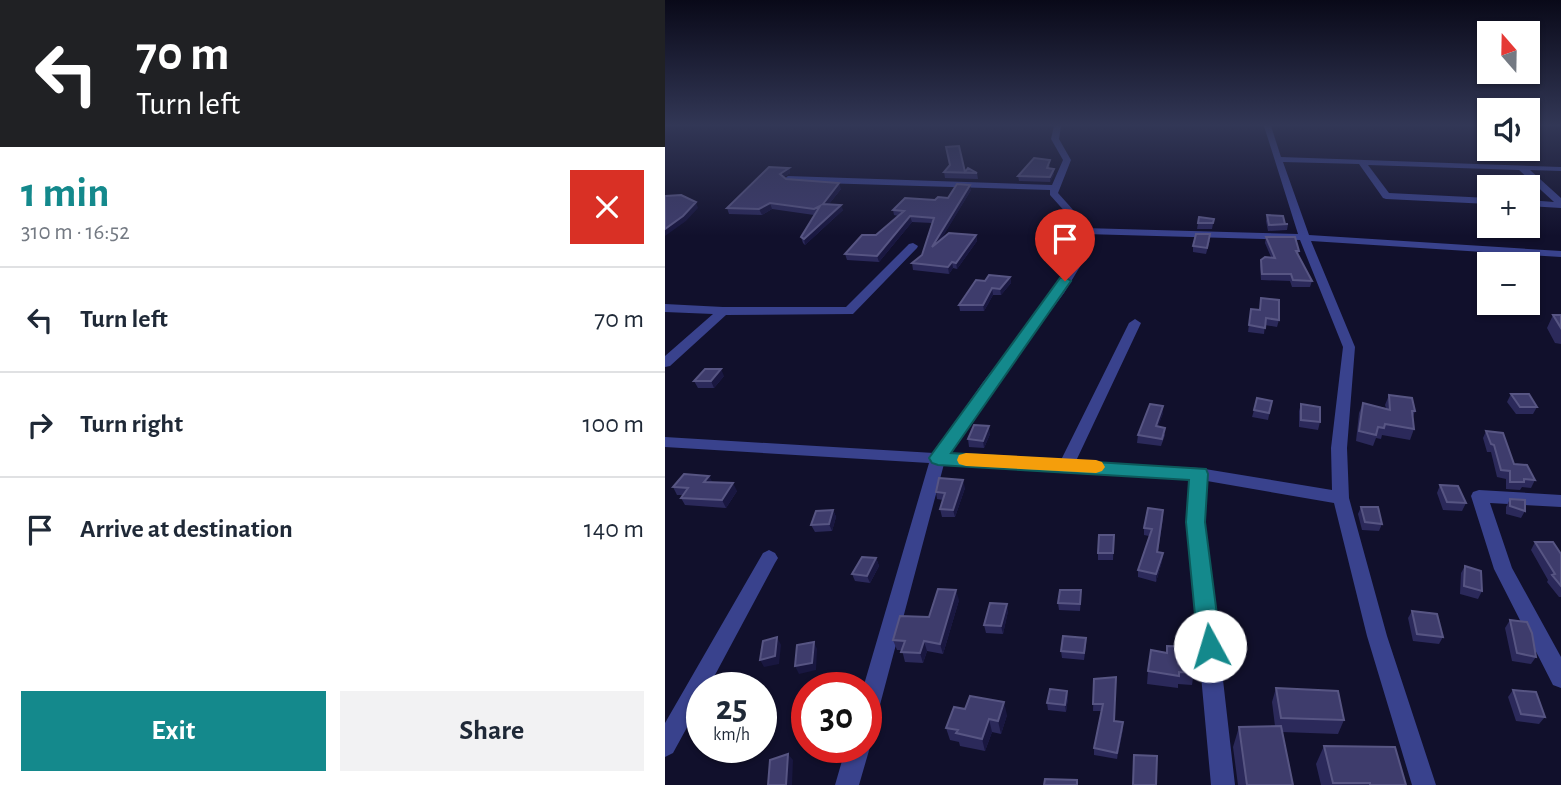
<!DOCTYPE html>
<meta charset="utf-8">
<style>
body{margin:0;font-family:"Alegreya Sans",sans-serif;background:#f2f2f3;color:#1f2937;height:100vh;display:flex;flex-direction:column;font-size:26px;white-space:nowrap}
*{box-sizing:border-box;margin:0}
p{font-size:23px;color:#747a83}
.icon{flex:none;width:38px;height:38px;fill:none;stroke:currentColor;stroke-width:2;stroke-linecap:round;stroke-linejoin:round}
.map{position:relative;flex:1;overflow:hidden}
.sheet{display:flex;flex-direction:column;background:#fff;width:665px}
.sheet>*{flex:none}
.top-card{background:#202124;color:#fff;overflow:hidden}
.needle{width:46px;rotate:340deg}
.tools{position:absolute;left:812px;top:21px;display:grid;gap:14px}
.tools a{display:grid;place-items:center;width:63px;height:63px;border-radius:0px;background:#fff;box-shadow:0 2px 5px #0004;font-size:35px}
.speed{position:absolute;left:21px;top:672px;display:flex;gap:14px;font-size:35px;font-weight:700;text-align:center}
.speed>*{display:grid;place-content:center;width:91px;height:91px;border-radius:50%;background:#fff;box-shadow:0 2px 5px #0004;line-height:1}
.speed small{font-size:18px;font-weight:400}
.speed .limit{border:10px solid #d22;background:#fff;color:#111}
.pin{position:absolute;display:grid;place-items:center;width:60px;height:60px;color:#fff;margin:-72px -30px;border-radius:50% 50% 50% 0;rotate:-45deg;box-shadow:0 0 7px #0007}
.pin .icon{rotate:45deg}
.me{position:absolute;width:77px;margin:-38px;rotate:354deg;stroke-linejoin:round;filter:drop-shadow(0 0 5px #0008)}
.turn{display:flex;align-items:center;gap:24px;height:147px;padding:0 21px;font-size:32px}
.turn .icon{width:91px;height:91px;stroke-width:2.5}
.turn b{display:block;font-size:49px;line-height:60px}
.round{display:grid;place-items:center;flex:none;width:74px;height:74px;border-radius:0px;background:#f2f2f3}
.overview{display:flex;align-items:center;justify-content:space-between;height:119px;padding:0 21px}
h1{font-size:42px;font-weight:700;line-height:52px;color:#14898c}
.button{display:flex;gap:14px;margin-top:auto;padding:14px 21px}
.button a{flex:1;height:80px;border-radius:0px;background:#14898c;color:#fff;font-size:28px;font-weight:700;line-height:80px;text-align:center}
.button a+a{background:#f2f2f3;color:#1f2937}
ul{padding:0;list-style:none}
li{display:flex;align-items:center;gap:21px;height:105px;padding:0 21px;border-top:2px solid #e0e1e3}
li div{flex:1}
li b{display:block;font-size:26px}
li em{font-style:normal}
main{display:flex;flex:1;min-height:0}
.map>svg:first-child{display:block}
.lines{fill:none;stroke-linecap:round;stroke-linejoin:round}
.street{fill:#39428d;fill-rule:evenodd}
.wall{fill:#2b295a}
.shaded-wall{fill:#191740}
.building{fill:#3e3c6c;stroke:#575583;stroke-width:2}
.route{fill:#14898c;stroke:#0d595b;stroke-width:2}
.slow{fill:#f59e0b}
</style>
<main>
<section class="sheet">
<div class="top-card">
<div class="turn"><svg class="icon" aria-label="left" viewBox="0 0 24 24"><path d="M17 20v-9H6M10 6l-5 5 5 5"/></svg><div><b>70 m</b>Turn left</div></div>
</div>
<div class="overview"><div><h1>1 min</h1><p>310 m · 16:52</p></div><a class="round" style="background:#d93025;color:#fff"><svg class="icon" aria-label="close" viewBox="0 0 24 24"><path d="M6 6l12 12M18 6L6 18"/></svg></a></div>
<ul>
<li><svg class="icon" aria-label="left" viewBox="0 0 24 24"><path d="M17 20v-9H6M10 6l-5 5 5 5"/></svg><div><b>Turn left</b></div><em>70 m</em></li>
<li><svg class="icon" aria-label="right" viewBox="0 0 24 24"><path d="M7 20v-9h11M14 6l5 5-5 5"/></svg><div><b>Turn right</b></div><em>100 m</em></li>
<li><svg class="icon" aria-label="arrive" viewBox="0 0 24 24"><path d="M6 21V4h12l-3 4 3 4H6"/></svg><div><b>Arrive at destination</b></div><em>140 m</em></li>
</ul>
<div class="button"><a>Exit</a><a>Share</a></div>
</section>
<div class="map">
<svg width="896" height="785" viewBox="0 0 896 785">
<rect width="100%" height="100%" fill="#11102c"/>
<g class="lines">
<path class="street" d="M389 126H396L394 139 406 160 393 193 410 212 419 228 633 234 599 126H606L616 157 896 167V171L865 170 896 198V208L863 206V200L889 202 854 170 703 165 724 193 824 198V204L721 199 718 198 694 164 618 162 644 235 896 251V257L646 241 690 347 682 448 684 498 722 636 771 785H747L702 636 669 503 542 481 540 522 570 785H546L522 522 526 479 279 464 212 716 209 724 201 727V688H198L264 463 0 447V437L269 453 318 382 390 290 409 260 406 247 411 231 403 215 385 195V190L123 182 119 179 123 176 387 185 398 160 386 139ZM420 234 635 240 678 347 666 448 667 490 534 468 411 461 476 323 470 319 464 323 396 460 284 453 328 388 399 293 419 260 416 247Z
M248 243 253 246 252 248 188 314 61 315 5 366 0 367V356L48 314 0 312V304L58 307H181L244 244Z
M814 490 896 495V507L825 503 847 568 896 657V688L888 685 829 569 806 496 808 492Z
M104 550 110 553 113 558 110 563 43 688H37V700L8 753 0 757V723L98 553Z
M201 739 205 747 194 785H170L181 747H201Z"/>
</g>
<path class="wall" d="M385 165 384 168 389 174 385 182 354 181 353 176Z
M124 168 125 173 119 177 121 179 176 189 164 204 178 210 140 245 138 243 136 237 149 215 107 209 97 215 64 214 62 208Z
M279 172 312 173 313 179 280 178Z
M306 190 276 239 311 235 312 241 292 269 288 268 284 274 248 270 247 263 257 255 267 223 247 222 214 262 182 260 180 254 211 235 233 216 229 215 228 210 283 198Z
M602 215 620 224H623L622 230 603 231 601 221Z
M534 217 549 219 547 229H532Z
M601 237 634 251 633 255 647 281 645 287H627L625 281 596 280 595 266 596 260 606 257 600 243Z
M545 240 541 254 528 252V246Z
M345 277 346 283 336 295H328L319 311H295L294 305 320 281Z
M586 309 614 320 612 327 600 325 599 334 583 332Z
M888 315H896V344L890 343 882 328Z
M59 376 49 388H33L29 381Z
M846 394 872 407 868 414H851L842 402Z
M724 395 750 411 748 417 749 429 745 440 717 435 716 439 711 438 708 446 691 441 694 413 698 403 721 408 720 405Z
M607 401 603 420 587 417 589 410Z
M636 404 655 422 653 430 634 427V411Z
M498 413 493 426 500 435 496 446 472 443 473 435Z
M821 431 849 464 870 480 866 488 857 487 855 490 841 489V479L832 477 826 452H822L818 438Z
M325 434 319 448 304 447 303 439Z
M48 483 72 491 61 508 20 505 16 498 17 495H12L8 487Z
M775 485 801 503 797 511 778 510 772 493Z
M300 488 290 517H277L275 509 278 500 272 499 271 492Z
M845 499 860 511 856 518 841 514V507Z
M696 507 717 524 714 531 697 530 693 514Z
M168 510 171 517 167 531 150 532 146 525Z
M498 518 493 552 498 553 497 561 491 582 473 577V570L484 536 479 535V528Z
M449 535 448 560H433V553Z
M870 542 896 554V597H894L882 582 883 580 866 550Z
M211 558 214 566 205 583 190 581 187 574Z
M800 566 817 591 813 599 795 594 796 573Z
M416 598 415 611 394 610 393 603Z
M294 600 278 654 262 651 258 663 240 662 237 650H232L228 640Z
M343 611 338 634 321 633 319 625Z
M747 611 778 637 774 644 748 641 743 618Z
M845 620 871 657 866 664 847 661 840 628Z
M421 638V645L419 660 397 658 396 651Z
M502 646 535 665 534 678H528L527 685 513 684V688L482 684 483 671 501 653Z
M429 679 449 721 458 729 452 759 429 755V748L436 711H428Z
M611 688 679 720 673 734 617 732 628 785H573L568 747 574 727 610 726 607 702Z
M848 690 880 717 874 724 851 721 843 697Z
M402 691 403 698 401 712 383 710 382 703Z
M342 715 336 734 327 732 320 751 295 746 294 742 285 740 281 728Z
M659 746 741 785H656L651 764Z"/>
<path class="shaded-wall" d="M124 168 125 173 116 179 115 174Z
M389 169V174L385 182V177Z
M174 183 176 189 160 209 158 204Z
M305 185 306 190 268 253 267 247Z
M31 202 33 208 21 221 0 236V229Z
M105 203 107 209 97 215 94 209Z
M176 205 178 210 140 245 139 239Z
M245 216 247 222 214 262 212 256Z
M311 235 312 241 292 269 291 263Z
M287 262 288 268 284 274 283 267Z
M345 277 346 283 336 295 335 289Z
M327 288 328 295 319 311 318 305Z
M56 369 59 376 49 388 46 381Z
M498 406V413L491 433V426Z
M324 426 325 434 319 448 318 441Z
M44 476 48 483 39 482Z
M298 480 300 488 290 517 288 510Z
M68 483 72 491 61 508 57 500Z
M168 510 171 517 167 531 164 524Z
M498 553 497 561 491 582V574Z
M211 558 214 566 205 583 202 576Z
M291 590 294 600 278 654 275 644Z
M342 604 343 611 338 634 336 626Z
M112 637 116 645 114 664 99 667 95 660Z
M259 641 262 651 258 663 255 653Z
M149 642 152 649 151 670 134 674 130 666Z
M402 691 403 698 401 712 400 705Z
M339 702 342 715 336 734 333 721Z
M324 719 327 732 320 751 317 739Z
M458 722V729L452 759V753Z
M123 754 128 760 127 785H121Z"/>
<path class="building" d="M294 146 300 172 303 168 312 173 279 172 285 165 281 147Z
M369 158 385 160 382 168 389 169 385 177 353 176Z
M104 167 124 168 115 174 121 179 174 183 158 204 176 205 139 239 136 237 155 206 149 209 105 203 94 209 62 208Z
M292 184 305 185 267 247 284 233 311 235 291 263 287 262 283 267 247 263 257 255 269 218 245 216 212 256 180 254 197 235H211L239 211 228 210 240 198 270 200 273 197 283 198Z
M16 195 31 202 18 216 0 229V196Z
M602 215 618 216 620 224H623L604 225Z
M534 217 549 219 548 223H533Z
M531 234H545L542 248 528 246Z
M601 237H630L634 251H631L647 281 628 280 626 274H597L596 260 600 257 610 258Z
M324 275 345 277 335 289 327 288 318 305H294L311 280 320 281Z
M596 298 614 300V320L601 318 600 328 584 325 586 309 595 310Z
M888 315H896V328Z
M40 369H56L46 381H29Z
M846 394H864L872 407H855Z
M724 395 747 398 750 411H747L749 429 720 424 719 428 713 427 711 435 694 431 698 403 725 410Z
M592 398 607 401 604 413 589 410Z
M485 404 498 406 491 426 500 428 497 439 473 435Z
M636 404 655 407V422L636 420Z
M309 425 324 426 318 441 303 439Z
M821 431 838 433 849 464 862 465 870 480 859 479V482H845V471L836 470 829 445 826 444Z
M19 474 44 476 39 482 68 483 57 500 16 498 23 488 8 487Z
M274 478 298 480 288 510 275 509 280 493 271 492Z
M775 485 793 486 801 503 782 502Z
M845 499 860 500V511L845 506Z
M696 507H713L717 524 700 522Z
M483 508 498 510 492 552 498 553 491 574 473 570 487 529 479 528Z
M168 510 164 524 146 525 151 511Z
M434 535H449L448 553H433Z
M870 542H888L896 554V586L887 575 890 574Z
M197 557 211 558 202 576 187 574Z
M800 566 816 571 817 591 799 586Z
M273 589 291 590 275 644 259 641 255 653 236 652 240 641 228 640 235 616 264 617Z
M395 590H416L415 604 393 603Z
M325 603 342 604 336 626 319 625Z
M747 611 772 614 778 637 752 634Z
M845 620 862 622 867 633 871 657 852 653Z
M398 636 421 638 419 653 396 651Z
M112 637 110 656 95 660 98 641Z
M149 642 147 663 130 666 132 645Z
M502 646 534 647 535 665 529 666V673L514 672V676L483 671 486 650 502 653Z
M451 677 449 721 458 722 452 753 429 748 438 704H428L429 679Z
M611 688 673 691 679 720 616 718Z
M385 689 402 691 400 705 382 703Z
M848 690 871 692 880 717 856 714Z
M305 696 339 702 333 721 324 719 317 739 291 733 293 730 281 728 289 707 300 709Z
M616 726 628 785H582L574 727Z
M659 746 730 747 741 785H705V783H668Z
M123 754 121 785H103L105 760Z
M469 755 492 756 491 785H468Z
M380 779 412 780V785H379Z"/>
<linearGradient id="sky" x2="0" y2="1"><stop stop-color="#090918"/><stop offset="0.53" stop-color="#323756"/><stop offset="1" stop-color="#323756" stop-opacity="0"/></linearGradient>
<rect width="896" height="236" fill="url(#sky)"/>
<path class="route" d="M400 277 406 281 286 453 541 469 543 474 540 522 556 646 553 654 545 657 536 654 533 646 521 522 524 480 273 465 267 463 264 458 395 278Z"/>
<path class="slow" d="M301 453 431 460 437 462 440 467 437 471 431 473 301 466 294 464 292 460 294 455Z"/>
</svg>
<div class="tools">
<a><svg class="needle" viewBox="-14 -14 28 28"><path d="M0-13l5 13h-10z" fill="#e53935"/><path d="M0 13l5-13h-10z" fill="#747a83"/></svg></a>
<a><svg class="icon" aria-label="sound" viewBox="0 0 24 24"><path d="M4 9h4l5-4v14l-5-4H4zM17 9q2 3 0 6"/></svg></a>
<a>+</a>
<a>−</a>
</div>
<div class="speed"><div>25<small>km/h</small></div><div class="limit">30</div></div>
<div class="pin" style="left:400px;top:281px;background:#d93025"><svg class="icon" aria-label="arrive" viewBox="0 0 24 24"><path d="M6 21V4h12l-3 4 3 4H6"/></svg></div>
<svg class="me" style="left:545px;top:646px" viewBox="-20 -20 40 40"><circle r="19" fill="#fff"/><path d="M0-13L10 11 0 6-10 11z" fill="#14898c"/></svg>
</div>
</main>
